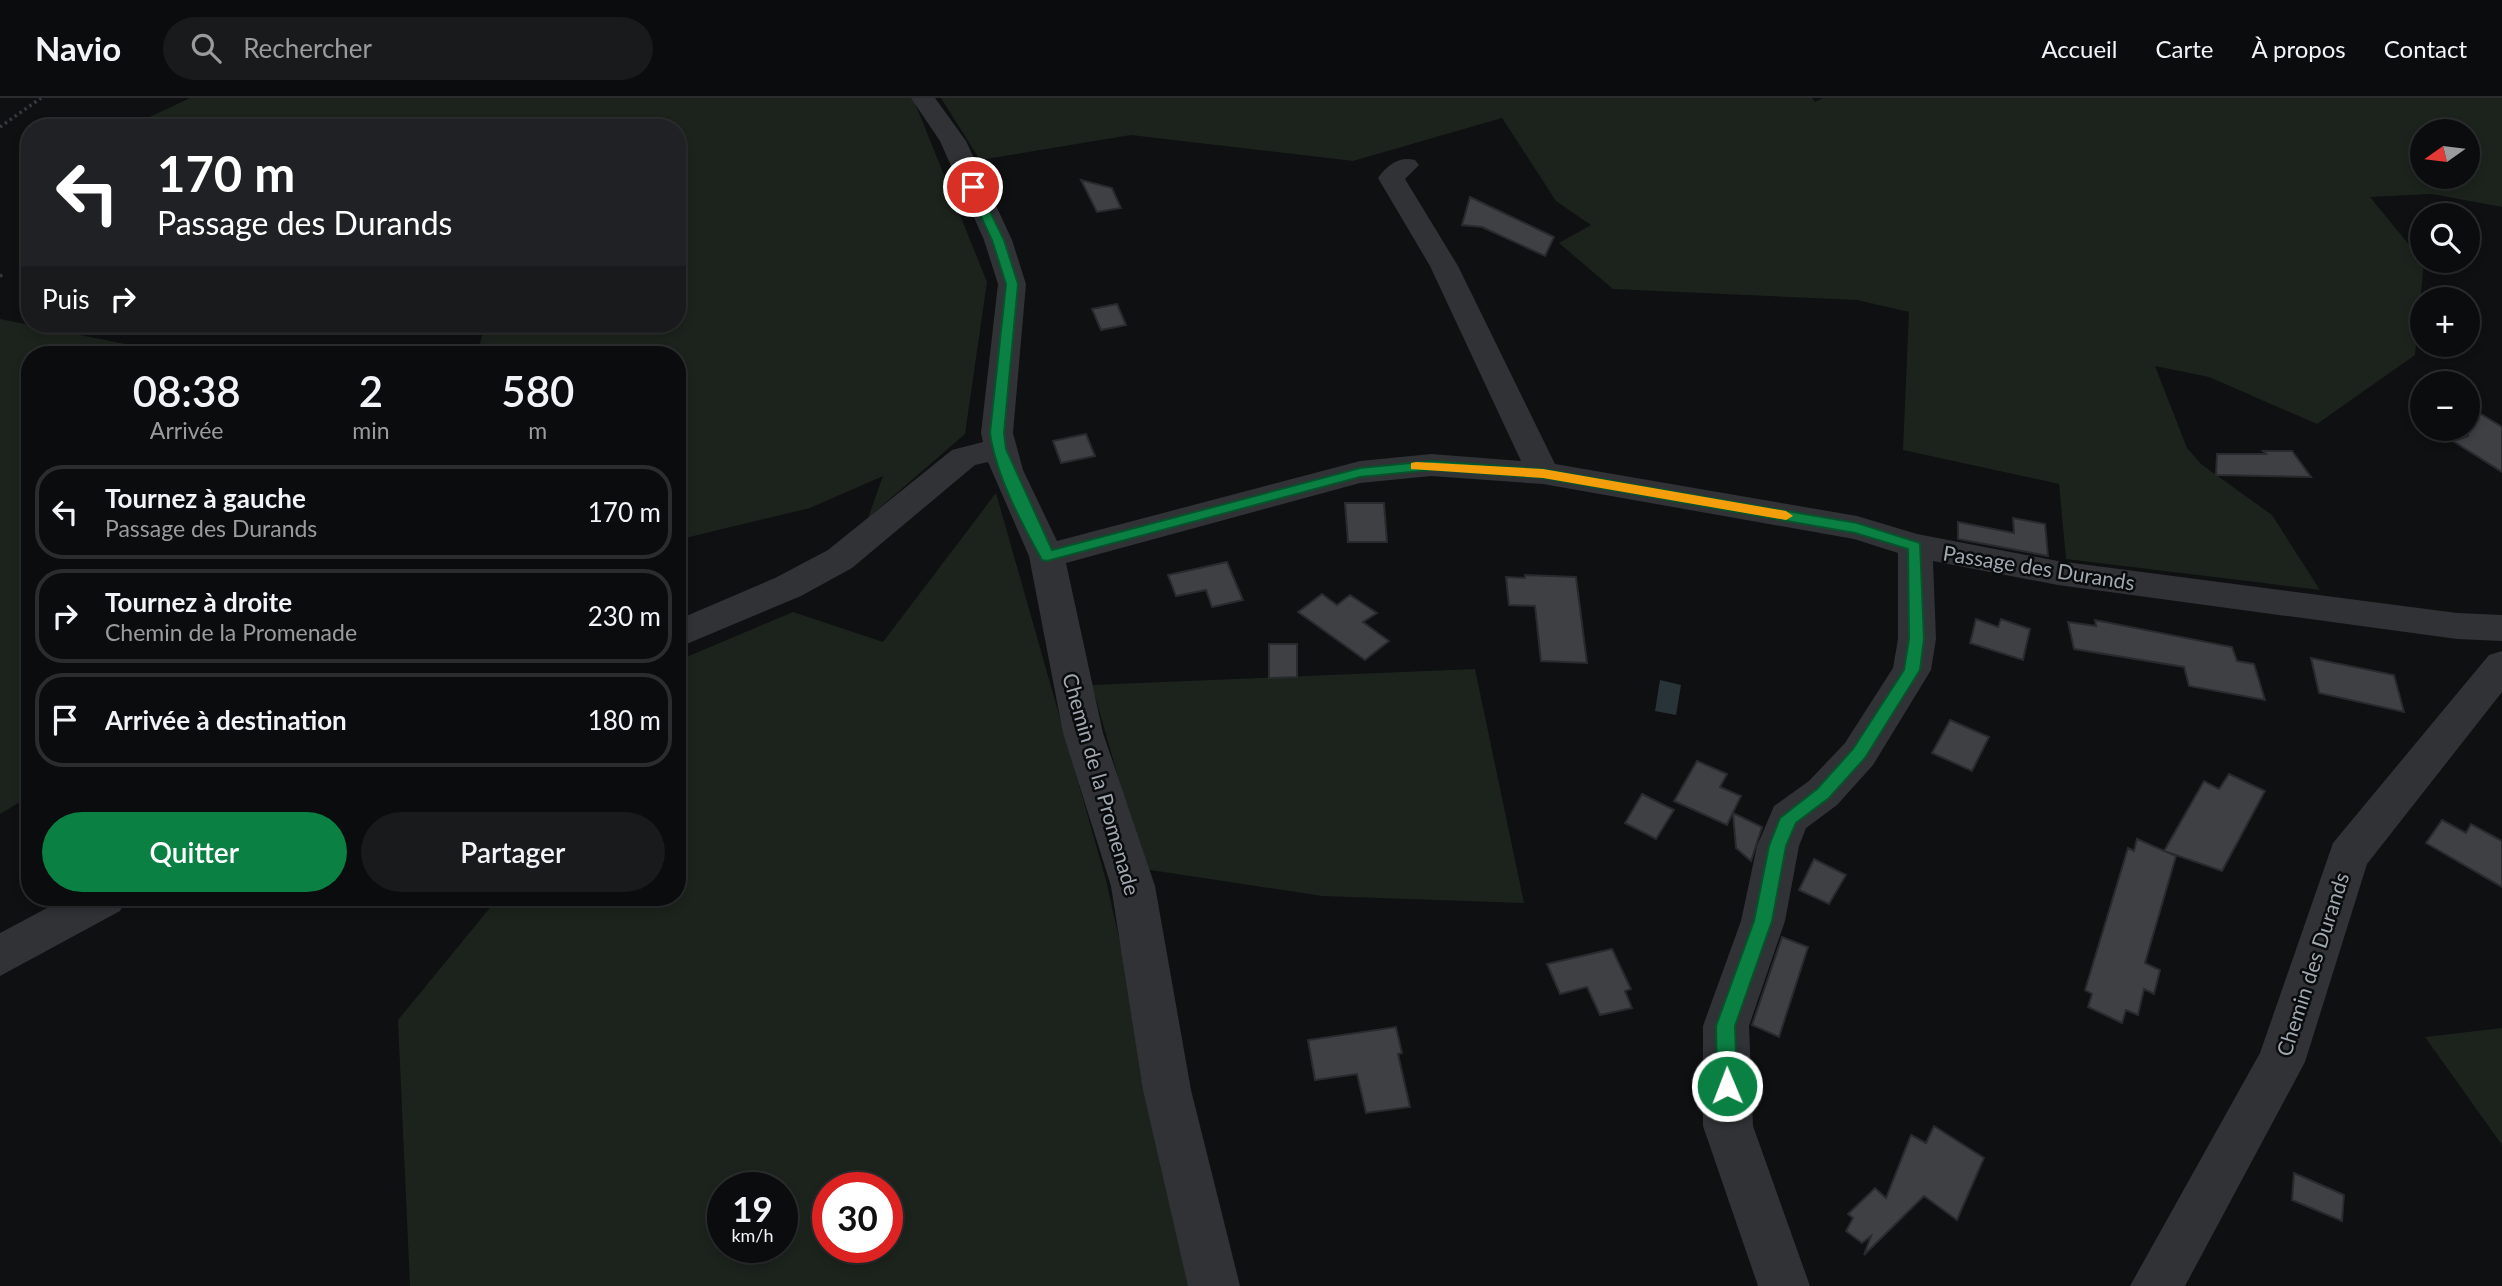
<!DOCTYPE html>
<html lang="fr">
<meta charset="utf-8">
<style>
body{margin:0;font-family:Lato,sans-serif;background:#191a1b;color:#f1f3f6;height:100vh;display:flex;flex-direction:column;font-size:26px;white-space:nowrap}
*{box-sizing:border-box;margin:0}
p{font-size:23px;color:#9a9b9d}
.icon{flex:none;width:38px;height:38px;fill:none;stroke:currentColor;stroke-width:2;stroke-linecap:round;stroke-linejoin:round}
.map{position:relative;flex:1;overflow:hidden}
.drawer{position:absolute;left:21px;top:248px;width:665px;height:560px;display:flex;flex-direction:column;background:#0b0c0d;border-radius:28px;box-shadow:0 4px 10px #0003,0 0 0 2px #2b2c2e}
.drawer>*{flex:none}
.banner{position:absolute;left:21px;top:21px;width:665px;height:214px;border-radius:28px;box-shadow:0 4px 10px #0003,0 0 0 2px #2b2c2e;background:#202124;color:#fff;overflow:hidden}
.needle{width:46px;rotate:256deg}
.fabs{position:absolute;left:2410px;top:21px;display:grid;gap:14px}
.fabs a{display:grid;place-items:center;width:70px;height:70px;border-radius:50%;background:#0b0c0d;box-shadow:0 4px 10px #0003,0 0 0 2px #2b2c2e;font-size:35px}
.speed{position:absolute;left:707px;top:1074px;display:flex;gap:14px;font-size:35px;font-weight:700;text-align:center}
.speed>*{display:grid;place-content:center;width:91px;height:91px;border-radius:50%;background:#0b0c0d;box-shadow:0 4px 10px #0003,0 0 0 2px #2b2c2e;line-height:1}
.speed small{font-size:18px;font-weight:400}
.speed .limit{border:10px solid #d22;background:#fff;color:#111}
.pin{position:absolute;display:grid;place-items:center;width:60px;height:60px;color:#fff;margin:-30px;border:4px solid #fff;border-radius:50%;box-shadow:0 2px 7px #0007}
.me{position:absolute;width:77px;margin:-38px;rotate:359deg;stroke-linejoin:round;filter:drop-shadow(0 0 5px #0008)}
.turn{display:flex;align-items:center;gap:24px;height:147px;padding:0 21px;font-size:32px}
.turn .icon{width:91px;height:91px;stroke-width:2.5}
.turn b{display:block;font-size:49px;line-height:60px}
.then{display:flex;align-items:center;height:66px;padding:0 21px;background:#0003;gap:14px;font-size:26px}
.eta{display:flex;justify-content:space-evenly;align-items:center;height:119px;text-align:center}
.eta b{font-size:42px;font-weight:600;line-height:49px}
.primary-button{display:flex;gap:14px;margin-top:auto;padding:14px 21px}
.primary-button a{flex:1;height:80px;border-radius:42px;background:#0b8043;color:#fff;font-size:28px;font-weight:600;line-height:80px;text-align:center}
.primary-button a+a{background:#191a1b;color:#f1f3f6}
ul{padding:0;list-style:none}
li{display:flex;align-items:center;gap:21px;height:94px;margin:0 14px 10px;padding:0 7px;border:4px solid #2b2c2e;border-radius:28px}
li div{flex:1}
li b{display:block;font-size:26px}
li em{font-style:normal}
header{display:flex;align-items:center;gap:42px;box-sizing:border-box;height:98px;padding:0 35px;background:#0b0c0d;border-bottom:2px solid #2b2c2e}
header strong{font-size:33px}
nav{display:flex;gap:38px;margin-inline-start:auto;font-size:24px}
.search{width:490px;height:63px;background:#191a1b;display:flex;align-items:center;gap:18px;box-sizing:border-box;padding:0 24px;border-radius:38px;color:#9a9b9d;font-size:26px}
.map>svg:first-child{display:block}
.green{fill:#1c231c;fill-rule:evenodd}
.water{fill:#293439}
.building{fill:#3e4044;stroke:#292a2d;stroke-width:2}
.lines{fill:none;stroke-linecap:round;stroke-linejoin:round}
.path{stroke:#36393d;stroke-width:3.5;stroke-dasharray:2.5 3.5;stroke-linecap:butt}
.minor{fill:#303236;fill-rule:evenodd}
.route{fill:#0b8043;stroke:#07532c;stroke-width:2}
.slow{fill:#f59e0b}
.labels{text-anchor:middle;dominant-baseline:central;stroke-width:5;stroke-linejoin:round;paint-order:stroke}
.street-label{font-size:21px;fill:#a0a8b2;stroke:#0a0b0c}
</style>
<header>
<strong>Navio</strong>
<div class="search"><svg class="icon" aria-label="search" viewBox="0 0 24 24"><circle cx="10" cy="10" r="6"/><path d="M15 15l6 6"/></svg>Rechercher</div>
<nav><a>Accueil</a><a>Carte</a><a>À propos</a><a>Contact</a></nav>
</header>
<div class="map">
<svg width="2502" height="1188" viewBox="0 0 2502 1188">
<rect width="100%" height="100%" fill="#0f1011"/>
<path class="green" d="M190 0H913L987 184 965 336 868 420 883 378 810 410 677 442V257H476L486 226H677V30H126Z
M941 0H1812L1815 4 1823 0H2502V109L2432 96 2370 99 2424 165 2415 257 2317 326 2209 279 2155 268 2187 350 2201 366 2272 417 2320 492 2066 461 2059 386 1903 352 1909 214 1857 202 1613 191 1559 145 1591 127 1556 103 1502 20 1353 63 1131 37 980 62ZM2422 33H2468V79H2422Z
M0 221 180 257H30V698L0 716Z
M996 395 1106 782 1197 1188H410L398 922 498 800H677V563L793 514 883 544ZM723 1090H782V1150H723ZM828 1090H887V1150H828Z
M1475 571 1524 805 1322 798 1144 771 1092 587Z
M2502 930V1047L2425 939Z"/>
<path class="water" d="M1660 582 1681 587 1676 617 1655 613Z"/>
<path class="building" d="M1081 82 1112 90 1121 110 1097 114Z
M1470 99 1554 139 1545 158 1482 129 1462 127Z
M1117 206 1126 227 1101 232 1092 211Z
M2468 308 2502 329V374L2453 343 2468 338Z
M1086 336 1095 358 1061 365 1053 343Z
M2263 353H2292L2311 379 2216 377 2217 356H2266Z
M1345 405H1384L1387 444H1348Z
M2013 420 2045 426 2048 458 1958 441V424L2014 435Z
M1227 464 1243 502 1212 509 1206 492 1176 498 1168 477Z
M1525 477 1576 479 1587 565 1541 563 1535 508 1509 507 1506 479 1525 480Z
M1322 496 1337 507 1350 497 1377 515 1363 524 1389 543 1365 562 1298 514Z
M1976 521 1998 529 2001 521 2030 531 2023 562 1970 545Z
M2095 522 2232 549 2237 563 2254 566 2265 602 2189 588 2184 569 2074 551 2068 524 2096 528Z
M1269 546H1297V579L1269 580Z
M2311 560 2394 577 2404 614 2319 595Z
M1950 622 1989 639 1972 673 1932 655Z
M1697 663 1727 676 1720 689 1741 698 1727 727 1674 703Z
M2229 676 2265 693 2222 773 2164 753 2204 683 2219 691Z
M1642 696 1674 712 1656 741 1625 725Z
M1733 715 1762 729 1751 763 1736 750Z
M2442 722 2466 735 2471 726 2502 743V789L2426 745Z
M2137 741 2176 758 2145 865 2160 872 2154 896 2144 891 2138 917 2126 912 2122 925 2088 909 2092 896 2085 892 2128 750 2134 753Z
M1814 761 1846 777 1829 806 1799 792Z
M1782 839 1808 849 1779 939 1752 927Z
M1612 851 1631 891 1625 893 1632 910 1600 917 1587 889 1560 896 1547 866Z
M1396 929 1402 955 1398 956 1410 1009 1366 1015 1357 976 1315 982 1308 942Z
M1934 1028 1984 1060 1957 1122 1924 1098 1864 1157 1871 1138 1862 1145 1846 1133 1853 1120 1848 1116 1875 1090 1886 1100 1911 1037 1926 1045Z
M2294 1075 2344 1097 2342 1123 2292 1102Z"/>
<g class="lines">
<path class="path" d="M0 29 41 0
M0 178 3 177"/>
<path class="minor" d="M911 0H935L966 43 1012 142 1026 186 1013 335 1023 372 1057 443 1360 363 1431 356 1521 363 1430 168 1378 80C1387 67 1399 58 1415 62L1419 67 1405 81 1458 168 1555 366 1857 418 1917 436 2058 463 2457 515 2502 517V543L2457 541 2058 487 1933 463 1936 541 1931 572 1873 667 1837 707 1806 730 1799 748 1785 823 1749 928 1753 1028 1810 1188H1758L1703 1028V928L1741 823 1757 748 1774 708 1809 683 1845 645 1893 570 1898 541V455L1854 441 1543 386 1431 378 1360 385 1066 465 1103 635 1155 788 1191 992 1240 1188H1188L1143 992 1111 788 1063 635 1029 458 988 364 975 367 852 470 801 498 677 550V522L775 480 828 452 952 352 983 344 981 335 998 186 984 142 940 43Z
M2502 553V594L2367 766 2305 964 2185 1188H2130L2260 955 2333 745 2489 557Z
M66 800H127L120 813 0 878V835Z"/>
</g>
<path class="route" d="M973 86 978 89 1004 142 1018 186 1004 335 1006 351 1052 452 1360 370 1431 363 1543 371 1857 425 1920 445 1924 541 1920 572 1865 660 1829 700 1796 725 1786 748 1772 823 1735 928 1737 988 1734 994 1727 997 1720 994 1717 988 1716 928 1754 823 1769 748 1780 720 1817 691 1853 651 1904 572 1909 541 1908 451 1855 435 1543 380 1431 372 1360 379 1047 463 1042 462C1021 424 996 378 990 335L1006 186 992 142 967 89Z"/>
<path class="slow" d="M1416 364 1543 371 1786 413 1793 418 1786 422 1543 380 1411 371V365Z"/>
<g class="labels">
<g class="street-label">
<text transform="translate(2039 469) rotate(9)">Passage des Durands</text>
<text transform="translate(1102 686) rotate(74)">Chemin de la Promenade</text>
<text transform="translate(2312 866) rotate(-72)">Chemin des Durands</text>
</g>
</g>
</svg>
<div class="fabs">
<a><svg class="needle" viewBox="-14 -14 28 28"><path d="M0-13l5 13h-10z" fill="#e53935"/><path d="M0 13l5-13h-10z" fill="#9a9b9d"/></svg></a>
<a><svg class="icon" aria-label="search" viewBox="0 0 24 24"><circle cx="10" cy="10" r="6"/><path d="M15 15l6 6"/></svg></a>
<a>+</a>
<a>−</a>
</div>
<div class="speed"><div>19<small>km/h</small></div><div class="limit">30</div></div>
<div class="pin" style="left:973px;top:89px;background:#d93025"><svg class="icon" aria-label="arrive" viewBox="0 0 24 24"><path d="M6 21V4h12l-3 4 3 4H6"/></svg></div>
<svg class="me" style="left:1727px;top:988px" viewBox="-20 -20 40 40"><circle r="17" fill="#0b8043" stroke="#fff" stroke-width="3"/><path d="M0-11L8 9 0 5-8 9z" fill="#fff"/></svg>
<div class="banner">
<div class="turn"><svg class="icon" aria-label="left" viewBox="0 0 24 24"><path d="M17 20v-9H6M10 6l-5 5 5 5"/></svg><div><b>170 m</b>Passage des Durands</div></div>
<div class="then">Puis<svg class="icon" aria-label="right" viewBox="0 0 24 24"><path d="M7 20v-9h11M14 6l5 5-5 5"/></svg></div>
</div>
<section class="drawer">
<div class="eta">
<div><b>08:38</b><p>Arrivée</p></div>
<div><b>2</b><p>min</p></div>
<div><b>580</b><p>m</p></div>
</div>
<ul>
<li><svg class="icon" aria-label="left" viewBox="0 0 24 24"><path d="M17 20v-9H6M10 6l-5 5 5 5"/></svg><div><b>Tournez à gauche</b><p>Passage des Durands</p></div><em>170 m</em></li>
<li><svg class="icon" aria-label="right" viewBox="0 0 24 24"><path d="M7 20v-9h11M14 6l5 5-5 5"/></svg><div><b>Tournez à droite</b><p>Chemin de la Promenade</p></div><em>230 m</em></li>
<li><svg class="icon" aria-label="arrive" viewBox="0 0 24 24"><path d="M6 21V4h12l-3 4 3 4H6"/></svg><div><b>Arrivée à destination</b></div><em>180 m</em></li>
</ul>
<div class="primary-button"><a>Quitter</a><a>Partager</a></div>
</section>
</div>
